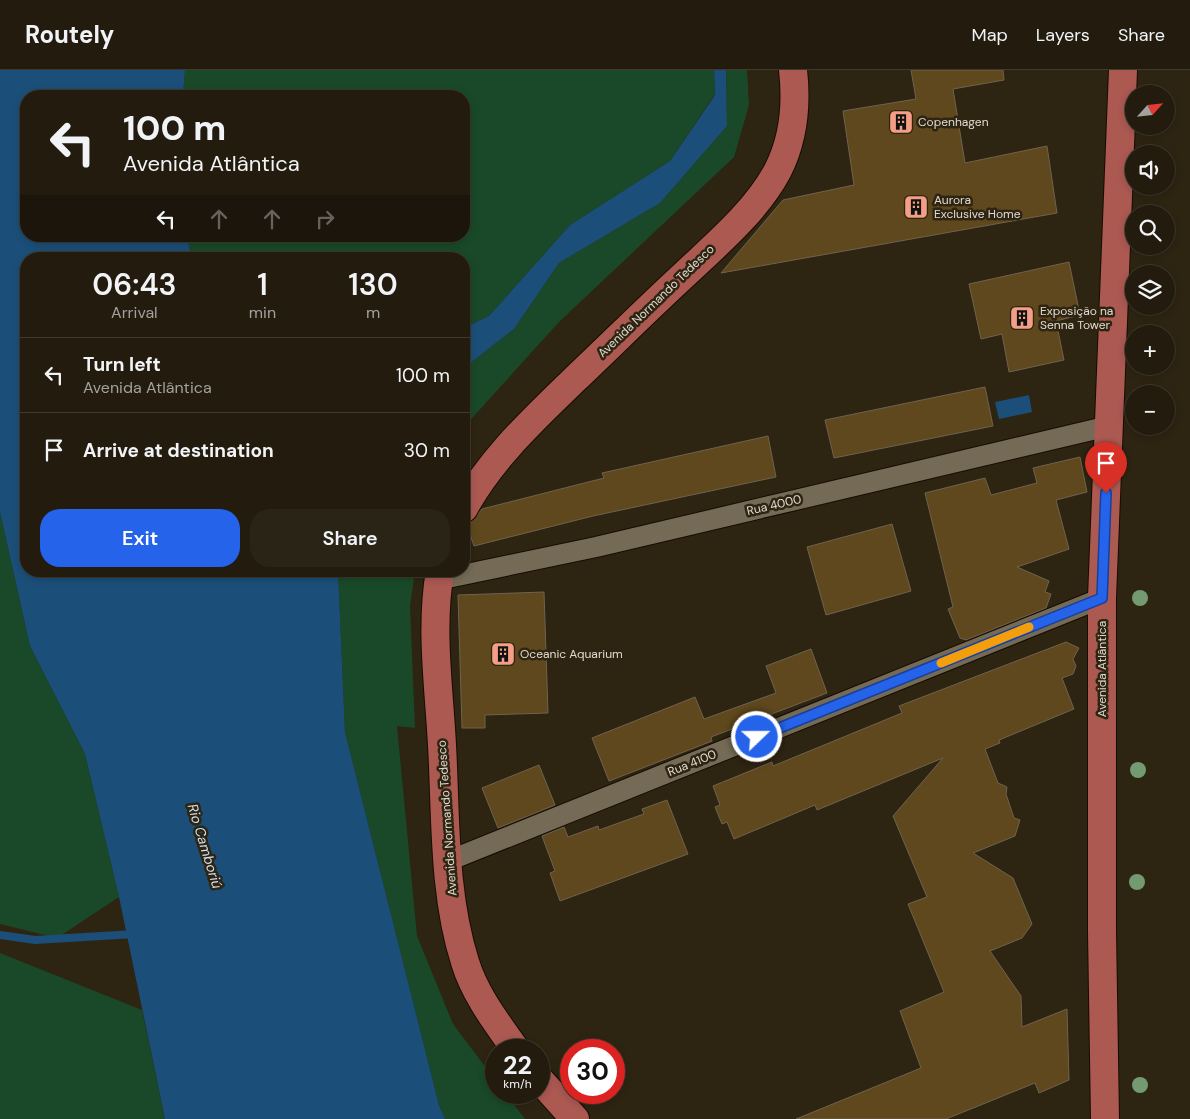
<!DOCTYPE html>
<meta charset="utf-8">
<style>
body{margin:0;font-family:"DM Sans",sans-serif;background:#2a2417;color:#f1f3f6;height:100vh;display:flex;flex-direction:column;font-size:19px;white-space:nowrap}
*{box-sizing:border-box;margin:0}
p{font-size:16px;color:#a2a19e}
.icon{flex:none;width:28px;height:28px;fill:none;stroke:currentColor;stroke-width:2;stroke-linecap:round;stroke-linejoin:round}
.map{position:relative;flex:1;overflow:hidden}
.drawer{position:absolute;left:20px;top:182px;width:450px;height:325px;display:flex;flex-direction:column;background:#221b0e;border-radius:20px;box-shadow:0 2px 8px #0003,0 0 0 1px #3f392e}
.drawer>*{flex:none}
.banner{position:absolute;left:20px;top:20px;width:450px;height:152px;border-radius:20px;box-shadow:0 2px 8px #0003,0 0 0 1px #3f392e;background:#221b0e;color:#f1f3f6;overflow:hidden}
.needle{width:32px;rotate:63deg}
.tools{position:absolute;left:1125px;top:15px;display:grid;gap:10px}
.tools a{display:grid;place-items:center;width:50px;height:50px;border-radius:50%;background:#221b0e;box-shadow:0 2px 8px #0003,0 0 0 1px #3f392e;font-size:25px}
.speed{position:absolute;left:485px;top:969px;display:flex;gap:10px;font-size:25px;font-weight:700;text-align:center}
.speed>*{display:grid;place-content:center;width:65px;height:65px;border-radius:50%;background:#221b0e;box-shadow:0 2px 8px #0003,0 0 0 1px #3f392e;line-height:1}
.speed small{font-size:12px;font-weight:400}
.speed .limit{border:8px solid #d22;background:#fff;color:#111}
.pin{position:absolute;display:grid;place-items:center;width:42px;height:42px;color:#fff;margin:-51px -21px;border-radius:50% 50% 50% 0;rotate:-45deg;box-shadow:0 0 5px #0007}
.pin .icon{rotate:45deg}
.me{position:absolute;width:55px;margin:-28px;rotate:68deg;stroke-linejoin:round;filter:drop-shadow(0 0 4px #0008)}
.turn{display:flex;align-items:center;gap:18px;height:105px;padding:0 20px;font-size:22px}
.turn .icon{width:65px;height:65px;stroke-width:2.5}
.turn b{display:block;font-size:35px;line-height:42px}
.lanes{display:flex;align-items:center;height:48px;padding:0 20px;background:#0003;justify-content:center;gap:25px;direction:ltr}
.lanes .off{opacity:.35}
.eta{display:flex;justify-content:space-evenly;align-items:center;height:85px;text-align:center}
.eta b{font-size:30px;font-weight:600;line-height:35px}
.button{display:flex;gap:10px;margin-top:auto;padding:10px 20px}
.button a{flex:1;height:58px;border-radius:20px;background:#2563eb;color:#fff;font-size:20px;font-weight:600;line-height:58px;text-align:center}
.button a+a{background:#2a2417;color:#f1f3f6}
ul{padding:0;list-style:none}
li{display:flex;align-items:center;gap:15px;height:75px;padding:0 20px;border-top:1px solid #3f392e}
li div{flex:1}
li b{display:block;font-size:19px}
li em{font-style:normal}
header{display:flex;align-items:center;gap:30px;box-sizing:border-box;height:70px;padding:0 25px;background:#221b0e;border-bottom:1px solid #3f392e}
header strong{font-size:24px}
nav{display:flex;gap:28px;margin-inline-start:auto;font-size:18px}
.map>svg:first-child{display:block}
.green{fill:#194928}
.water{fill:#1b4f79}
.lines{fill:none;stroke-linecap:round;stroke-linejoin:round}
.stream{stroke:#1b4f79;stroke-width:8}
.building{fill:#5f481d;stroke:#6f634f}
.street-casing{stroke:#160d00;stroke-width:22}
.primary-casing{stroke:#160d00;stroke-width:30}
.street{stroke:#756a56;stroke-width:20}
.primary{stroke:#ac5952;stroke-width:28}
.tree{fill:#739a71}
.route-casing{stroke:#184099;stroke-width:12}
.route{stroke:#2563eb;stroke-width:9}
.slow{stroke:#f59e0b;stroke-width:9}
.labels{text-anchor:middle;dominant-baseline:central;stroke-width:5;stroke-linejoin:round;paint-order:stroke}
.poi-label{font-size:12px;fill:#e0d9ce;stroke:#2e2412;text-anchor:start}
.street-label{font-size:12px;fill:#e0d9ce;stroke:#2e2412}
.water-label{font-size:14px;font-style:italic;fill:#cedfee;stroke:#2e2412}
</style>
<header>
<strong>Routely</strong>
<nav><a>Map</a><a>Layers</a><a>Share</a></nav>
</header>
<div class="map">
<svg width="1190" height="1049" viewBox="0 0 1190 1049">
<rect width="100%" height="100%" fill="#2e2412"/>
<path class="green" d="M185 0H714L715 24 670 91 570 155 489 246 464 258V189H193L186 166H464V26H183Z
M726 0H747L749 35 734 87 559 252 464 357V298L514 259 559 193 660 133 727 56Z
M0 442 30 576 85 684 119 827 57 868 0 854Z
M338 501H415L410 536 415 658 397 656 417 866 453 954 496 1011V1022L505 1023 525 1049H445L439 1035 345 662Z
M0 883 142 940 165 1049H0Z"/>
<path class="water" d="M0 0H185L183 26H26V166H186L193 189H26V501H338L345 662 439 1035 445 1049H165L119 827 85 684 30 576 0 442Z
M714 0H726L727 56 660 133 559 193 514 259 464 298V258L489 246 570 155 670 91 715 25Z
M1029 325 1032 342 999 349 995 332Z"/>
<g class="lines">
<path class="stream" d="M0 865 35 870 135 864"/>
</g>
<path class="building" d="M911 0H1003L1004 10 953 19 965 93 1047 76 1057 143 721 203 783 130 854 115 843 41 916 29Z
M1069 192 1080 245 1056 251 1064 290 1009 302 1002 264 981 269 969 214Z
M985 317 993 356 834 388 825 350Z
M768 366 776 407 593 446 474 476 467 456 482 439 604 408 602 403Z
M1080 387 1087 422 1056 430 1069 479 1017 497 1049 511 1045 522 1051 524 1046 538 966 570 960 568 948 539 953 537 925 423 985 408 991 425 1037 413 1033 398Z
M892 454 911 521 826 545 807 477Z
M544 522 548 643 485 645V658H462L458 525Z
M1066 572 1079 578 1073 589 1076 596 1073 604 1062 608 1074 639 999 670 1000 673 985 679 998 713 1007 717 1006 724 1014 748 1020 750 1015 766 973 783 1013 808 1032 854 1022 868 990 881 1021 926 1022 957 1067 939 1069 1010 1039 1023 1035 1013 946 1049H796L921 998 900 941 944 922 908 834 927 827 893 746 943 688 817 740 815 735 734 769 727 752 722 754 715 737 720 735 713 716 772 692 773 696 902 643 899 636Z
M811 579 827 623 711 667 712 671 609 711 592 668 695 627 704 649 776 623 766 596Z
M539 695 555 735 498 758 482 718Z
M667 730 688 784 560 831 550 803 555 801 542 766 564 757 568 767 598 756 599 760 644 744 642 739Z"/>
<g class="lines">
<defs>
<path id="street" d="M438 510 596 477 1109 356
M448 791 1102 528"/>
<path id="primary" d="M464 438C491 388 535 348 575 309 612 274 648 238 685 204 718 173 757 140 778 100 794 68 797 35 793 0
M440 501C430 558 439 618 442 675 446 747 443 823 465 892 475 925 497 953 516 980
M539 1009 575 1049
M1105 1049 1102 861V528L1123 0"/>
</defs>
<use href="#street" class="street-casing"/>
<use href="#primary" class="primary-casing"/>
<use href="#street" class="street"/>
<use href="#primary" class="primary"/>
</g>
<g class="tree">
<circle cx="1140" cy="528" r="8"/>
<circle cx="1138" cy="700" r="8"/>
<circle cx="1137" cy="812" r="8"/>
<circle cx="1140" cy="1015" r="8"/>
</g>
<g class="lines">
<defs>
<path id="route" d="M757 667 1102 528 1106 423"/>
</defs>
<use href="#route" class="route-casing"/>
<use href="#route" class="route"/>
<path class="slow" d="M941 593 1029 557"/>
</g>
<defs>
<symbol id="building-square" viewBox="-11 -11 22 22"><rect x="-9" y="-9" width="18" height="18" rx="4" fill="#f49e86" stroke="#2e2412"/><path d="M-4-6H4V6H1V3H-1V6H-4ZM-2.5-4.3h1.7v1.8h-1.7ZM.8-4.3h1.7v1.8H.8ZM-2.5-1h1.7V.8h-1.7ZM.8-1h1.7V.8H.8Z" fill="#111"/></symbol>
</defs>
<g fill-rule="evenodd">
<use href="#building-square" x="887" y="38" width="28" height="28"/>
<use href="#building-square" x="902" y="123" width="28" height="28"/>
<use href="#building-square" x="1008" y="234" width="28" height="28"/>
<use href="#building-square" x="489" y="570" width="28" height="28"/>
</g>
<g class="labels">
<g class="poi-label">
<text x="918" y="52">Copenhagen</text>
<text x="934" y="130">Aurora<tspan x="934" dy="14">Exclusive Home</tspan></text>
<text x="1040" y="241">Exposição na<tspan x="1040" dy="14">Senna Tower</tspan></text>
<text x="520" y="584">Oceanic Aquarium</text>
</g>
<g class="street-label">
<text transform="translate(656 231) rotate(-44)">Avenida Normando Tedesco</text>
<text transform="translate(774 435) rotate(-13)">Rua 4000</text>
<text transform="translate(1102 599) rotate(-90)">Avenida Atlântica</text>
<text transform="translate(692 693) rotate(-22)">Rua 4100</text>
<text transform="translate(447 748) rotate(-94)">Avenida Normando Tedesco</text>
</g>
<g class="water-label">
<text transform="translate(205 776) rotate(73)">Rio Camboriú</text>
</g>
</g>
</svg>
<div class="tools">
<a><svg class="needle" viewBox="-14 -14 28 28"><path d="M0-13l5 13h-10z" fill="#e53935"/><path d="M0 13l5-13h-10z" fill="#a2a19e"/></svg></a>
<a><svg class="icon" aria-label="sound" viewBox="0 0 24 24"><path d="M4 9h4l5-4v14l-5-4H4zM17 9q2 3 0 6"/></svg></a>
<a><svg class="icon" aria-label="search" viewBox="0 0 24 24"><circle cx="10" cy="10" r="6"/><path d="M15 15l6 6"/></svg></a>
<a><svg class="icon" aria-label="layers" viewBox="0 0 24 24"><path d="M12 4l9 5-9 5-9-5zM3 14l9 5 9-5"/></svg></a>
<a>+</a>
<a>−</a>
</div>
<div class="speed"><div>22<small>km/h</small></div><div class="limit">30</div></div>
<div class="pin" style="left:1106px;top:423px;background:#d93025"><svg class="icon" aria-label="arrive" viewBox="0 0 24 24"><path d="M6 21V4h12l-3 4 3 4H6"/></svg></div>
<svg class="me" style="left:757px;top:667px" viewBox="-20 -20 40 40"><circle r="17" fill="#2563eb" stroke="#fff" stroke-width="3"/><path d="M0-11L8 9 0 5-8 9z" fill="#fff"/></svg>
<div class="banner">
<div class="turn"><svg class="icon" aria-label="left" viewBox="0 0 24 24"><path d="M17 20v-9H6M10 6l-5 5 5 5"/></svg><div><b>100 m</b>Avenida Atlântica</div></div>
<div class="lanes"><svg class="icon" aria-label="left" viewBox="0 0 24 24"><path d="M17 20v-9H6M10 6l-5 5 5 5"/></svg><svg class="icon off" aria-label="ahead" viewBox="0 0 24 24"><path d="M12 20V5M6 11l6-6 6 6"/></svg><svg class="icon off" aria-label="ahead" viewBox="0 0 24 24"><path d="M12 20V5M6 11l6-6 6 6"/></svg><svg class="icon off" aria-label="right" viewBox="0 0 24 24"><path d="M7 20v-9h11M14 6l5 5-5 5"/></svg></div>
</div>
<section class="drawer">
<div class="eta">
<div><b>06:43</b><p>Arrival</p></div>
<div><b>1</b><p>min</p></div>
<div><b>130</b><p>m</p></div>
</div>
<ul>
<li><svg class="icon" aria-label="left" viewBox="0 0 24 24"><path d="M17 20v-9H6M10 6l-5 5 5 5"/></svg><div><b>Turn left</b><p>Avenida Atlântica</p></div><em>100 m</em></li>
<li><svg class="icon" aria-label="arrive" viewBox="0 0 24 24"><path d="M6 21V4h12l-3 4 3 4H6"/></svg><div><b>Arrive at destination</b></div><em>30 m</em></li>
</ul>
<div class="button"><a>Exit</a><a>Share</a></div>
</section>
</div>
